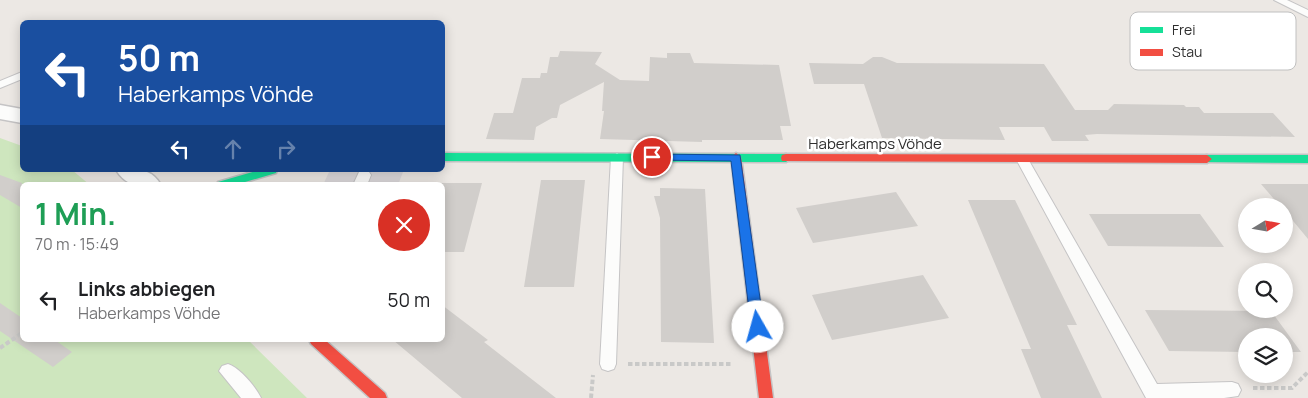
<!DOCTYPE html>
<html lang="de">
<meta charset="utf-8">
<style>
body{margin:0;font-family:Manrope,sans-serif;background:#f6f6f6;color:#202124;height:100vh;display:flex;flex-direction:column;font-size:19px;white-space:nowrap}
*{box-sizing:border-box;margin:0}
p{font-size:16px;color:#757577}
.icon{flex:none;width:28px;height:28px;fill:none;stroke:currentColor;stroke-width:2;stroke-linecap:round;stroke-linejoin:round}
.map{position:relative;flex:1;overflow:hidden}
.drawer{position:absolute;left:20px;top:182px;width:425px;height:160px;display:flex;flex-direction:column;background:#fff;border-radius:8px;box-shadow:0 2px 12px #0003}
.drawer>*{flex:none}
.hud{position:absolute;left:20px;top:20px;width:425px;height:152px;border-radius:8px;box-shadow:0 2px 12px #0003;background:#1a4fa0;color:#fff;overflow:hidden}
.needle{width:32px;rotate:79deg}
.controls{position:absolute;left:1238px;top:198px;display:grid;gap:10px}
.controls a{display:grid;place-items:center;width:55px;height:55px;border-radius:50%;background:#fff;box-shadow:0 2px 12px #0003;font-size:25px}
.pin{position:absolute;display:grid;place-items:center;width:42px;height:42px;color:#fff;margin:-21px;border:2px solid #fff;border-radius:50%;box-shadow:0 1px 5px #0007}
.me{position:absolute;width:55px;margin:-28px;rotate:353deg;stroke-linejoin:round;filter:drop-shadow(0 0 4px #0008)}
.turn{display:flex;align-items:center;gap:18px;height:105px;padding:0 15px;font-size:22px}
.turn .icon{width:65px;height:65px;stroke-width:2.5}
.turn b{display:block;font-size:35px;line-height:42px}
.lanes{display:flex;align-items:center;height:48px;padding:0 15px;background:#0003;justify-content:center;gap:25px;direction:ltr}
.lanes .off{opacity:.35}
.round{display:grid;place-items:center;flex:none;width:52px;height:52px;border-radius:26px;background:#f6f6f6}
.head{display:flex;align-items:center;justify-content:space-between;height:85px;padding:0 15px}
h1{font-size:30px;font-weight:700;line-height:38px;color:#1e9e55}
ul{padding:0;list-style:none}
li{display:flex;align-items:center;gap:15px;height:65px;padding:0 15px}
li div{flex:1}
li b{display:block;font-size:19px}
li em{font-style:normal}
.map>svg:first-child{display:block}
.industrial{fill:#dcd9db}
.green{fill:#cee6be}
.building{fill:#d1cecb}
.lines{fill:none;stroke-linecap:round;stroke-linejoin:round}
.lane-casing{stroke:#c5c4c5;stroke-width:2}
.street-casing{stroke:#c5c4c5;stroke-width:3}
.fast-casing{stroke:#c5c4c5;stroke-width:3}
.jam-casing{stroke:#c5c4c5;stroke-width:3}
.path{stroke:#c9c9c8;stroke-width:4;stroke-dasharray:4.5 2.5;stroke-linecap:butt}
.lane{fill:#fcfcfb;fill-rule:evenodd}
.street{fill:#fcfcfb;fill-rule:evenodd}
.fast{fill:#16e098;fill-rule:evenodd}
.jam{fill:#f24e42;fill-rule:evenodd}
.route{fill:#1a73e8;stroke:#114b97}
.labels{text-anchor:middle;dominant-baseline:central;stroke-width:5;stroke-linejoin:round;paint-order:stroke}
.street-label{font-size:15px;fill:#2e2e2e;stroke:#fff}
.key{fill:#fff;stroke:#c0c0c0;stroke-width:1}
.key-label{font-size:14px;fill:#2e2e2e}
</style>
<div class="map">
<svg width="1308" height="398" viewBox="0 0 1308 398">
<rect width="100%" height="100%" fill="#ece8e4"/>
<path class="industrial" d="M329 172H403L398 185H323Z"/>
<path class="green" d="M0 138 22 146V170H72L90 185H22V340H248L307 398H0Z"/>
<path class="building" d="M560 51 602 52 595 64 620 80 649 81 650 57 667 58V53H690L694 63 779 65 791 126H780L783 140H702V142L600 139 604 111H602L604 82 560 105 557 118H552L536 127 534 140 486 139 494 113H513L522 78H540L541 73H547L550 57H558Z
M873 57H882L897 63 1044 64 1075 110H1108L1114 104 1184 105 1186 107H1199L1204 113H1273L1295 137 1097 134 1085 135 1089 141H1052L1044 127H999L1005 140 882 138 864 84H814L809 63 863 64Z
M0 175 22 183V208L0 195Z
M541 180H585L574 287H524Z
M442 183H482L464 252H442Z
M1261 184H1308V239L1284 210V206H1280Z
M660 188 705 189 714 343 661 342 660 218 654 196H660Z
M896 192 918 226 813 243 796 208Z
M968 200H1015L1077 325H1067L1102 398H1041L1021 349H1031Z
M1089 214H1200L1224 247 1108 246Z
M923 275 949 318 832 340 812 295Z
M0 303 22 318V340H55L72 352 53 367 0 331Z
M442 305 488 340 484 342 556 398H462L393 340H442Z
M1145 310 1271 311 1301 352H1284V336H1246V352L1169 351Z"/>
<g class="lines">
<defs>
<path id="lane" d="M1274 0H1287L1308 10V17Z
M22 72V79L0 88V81Z
M617 153 623 157 616 364 614 369 608 371 602 369 600 364 611 157Z
M1022 155 1028 159 1157 384 1232 382 1238 384 1241 390 1238 396 1224 398H1146L1016 159Z
M364 170 369 172 371 175 367 185H353L359 172Z
M228 364C240 368 255 386 261 398H241L219 371 222 366Z"/>
<path id="street" d="M0 105 22 109V123L0 119Z
M116 170C136 170 150 166 161 185 141 185 128 189 116 170Z"/>
<path id="fast" d="M442 153 786 154 791 158 786 162 442 161Z
M1207 155H1308V163L1203 162 1202 159 1203 156Z
M259 170H277L276 173 235 185H216L218 182Z"/>
<path id="jam" d="M736 153 741 157 773 398H759L731 157Z
M786 154 1207 155 1212 159 1207 163 782 161 781 158 782 155Z
M309 340H325L385 393 387 398H370L311 344Z"/>
</defs>
<use href="#lane" class="lane-casing"/>
<use href="#street" class="street-casing"/>
<use href="#fast" class="fast-casing"/>
<use href="#jam" class="jam-casing"/>
<path class="path" d="M0 348 22 333
M628 364H732
M1253 388H1292L1308 372
M591 398 593 375"/>
<use href="#lane" class="lane"/>
<use href="#street" class="street"/>
<use href="#fast" class="fast"/>
<use href="#jam" class="jam"/>
</g>
<path class="route" d="M652 154 740 155 764 327 762 331 758 332 753 331 751 327 731 161 648 160 646 157Z"/>
<g class="labels">
<g class="street-label">
<text x="875" y="143">Haberkamps Vöhde</text>
</g>
</g>
<rect x="1130" y="12" width="166" height="58" rx="8" class="key"/>
<rect x="1140" y="27" width="23" height="6" fill="#16e098"/>
<rect x="1140" y="49" width="23" height="7" fill="#f24e42"/>
<g class="key-label">
<text x="1172" y="35">Frei</text>
<text x="1172" y="57">Stau</text>
</g>
</svg>
<div class="controls">
<a><svg class="needle" viewBox="-14 -14 28 28"><path d="M0-13l5 13h-10z" fill="#e53935"/><path d="M0 13l5-13h-10z" fill="#757577"/></svg></a>
<a><svg class="icon" aria-label="search" viewBox="0 0 24 24"><circle cx="10" cy="10" r="6"/><path d="M15 15l6 6"/></svg></a>
<a><svg class="icon" aria-label="layers" viewBox="0 0 24 24"><path d="M12 4l9 5-9 5-9-5zM3 14l9 5 9-5"/></svg></a>
</div>
<div class="pin" style="left:652px;top:157px;background:#d93025"><svg class="icon" aria-label="arrive" viewBox="0 0 24 24"><path d="M6 21V4h12l-3 4 3 4H6"/></svg></div>
<svg class="me" style="left:758px;top:327px" viewBox="-20 -20 40 40"><circle r="19" fill="#fff"/><path d="M0-13L10 11 0 6-10 11z" fill="#1a73e8"/></svg>
<div class="hud">
<div class="turn"><svg class="icon" aria-label="left" viewBox="0 0 24 24"><path d="M17 20v-9H6M10 6l-5 5 5 5"/></svg><div><b>50 m</b>Haberkamps Vöhde</div></div>
<div class="lanes"><svg class="icon" aria-label="left" viewBox="0 0 24 24"><path d="M17 20v-9H6M10 6l-5 5 5 5"/></svg><svg class="icon off" aria-label="ahead" viewBox="0 0 24 24"><path d="M12 20V5M6 11l6-6 6 6"/></svg><svg class="icon off" aria-label="right" viewBox="0 0 24 24"><path d="M7 20v-9h11M14 6l5 5-5 5"/></svg></div>
</div>
<section class="drawer">
<div class="head"><div><h1>1 Min.</h1><p>70 m · 15:49</p></div><a class="round" style="background:#d93025;color:#fff"><svg class="icon" aria-label="close" viewBox="0 0 24 24"><path d="M6 6l12 12M18 6L6 18"/></svg></a></div>
<ul>
<li><svg class="icon" aria-label="left" viewBox="0 0 24 24"><path d="M17 20v-9H6M10 6l-5 5 5 5"/></svg><div><b>Links abbiegen</b><p>Haberkamps Vöhde</p></div><em>50 m</em></li>
</ul>
</section>
</div>
